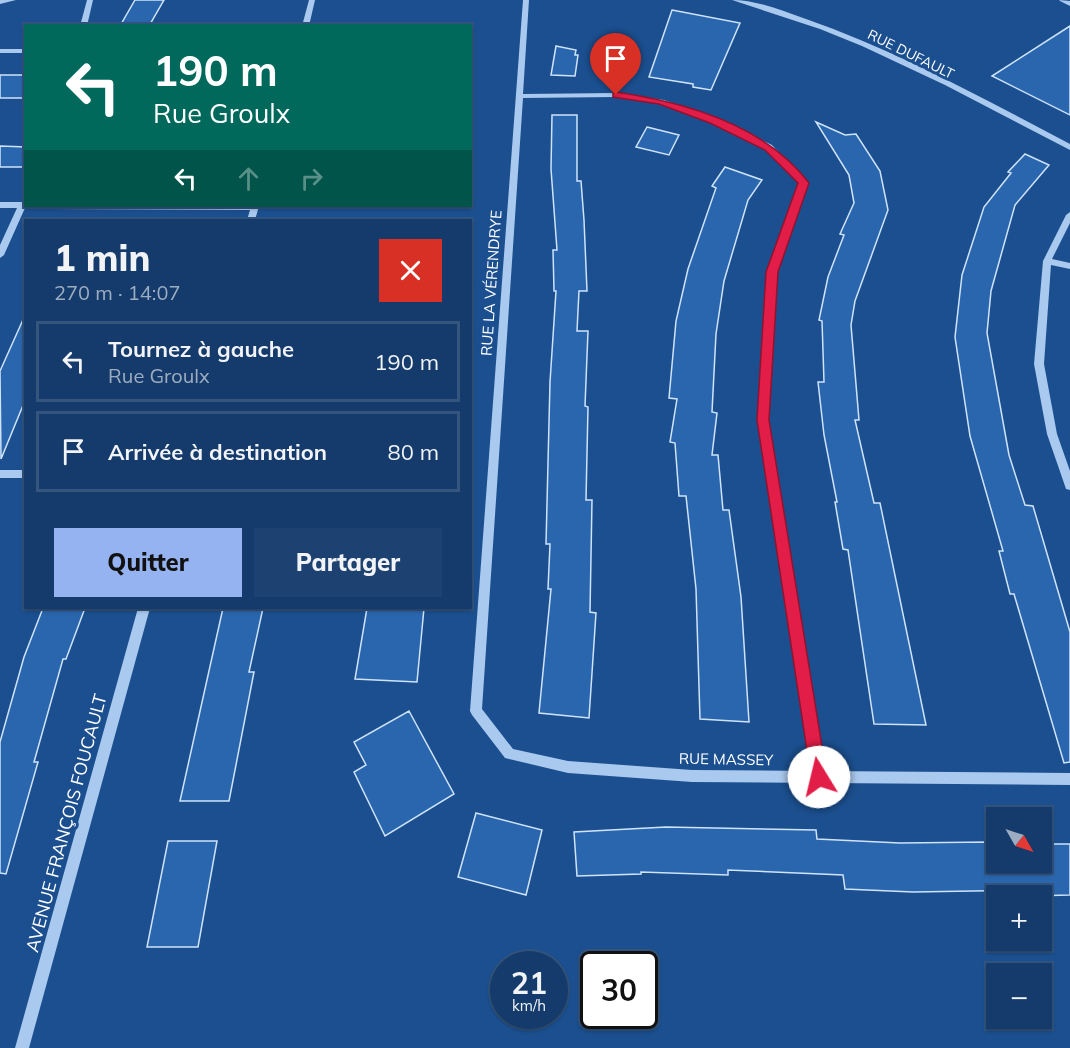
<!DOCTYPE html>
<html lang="fr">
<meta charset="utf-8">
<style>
body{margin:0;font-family:Mulish,sans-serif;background:#1d4271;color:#f1f3f6;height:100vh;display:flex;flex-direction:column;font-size:22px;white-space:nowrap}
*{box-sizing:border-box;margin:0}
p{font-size:20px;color:#9dadc1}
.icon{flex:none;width:33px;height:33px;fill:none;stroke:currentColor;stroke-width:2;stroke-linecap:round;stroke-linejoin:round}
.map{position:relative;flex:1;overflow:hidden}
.drawer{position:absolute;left:24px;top:219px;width:448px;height:390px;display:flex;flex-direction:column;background:#143b6b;border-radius:0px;box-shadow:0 2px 4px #0004,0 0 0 2px #33557e}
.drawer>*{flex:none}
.hud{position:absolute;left:24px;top:24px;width:448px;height:183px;border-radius:0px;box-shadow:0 2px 4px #0004,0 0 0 2px #33557e;background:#00695c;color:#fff;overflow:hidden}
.needle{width:39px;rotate:129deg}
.fabs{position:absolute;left:986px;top:807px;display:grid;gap:12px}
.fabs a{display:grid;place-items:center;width:66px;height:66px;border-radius:0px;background:#143b6b;box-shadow:0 2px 4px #0004,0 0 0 2px #33557e;font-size:30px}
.speed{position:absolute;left:490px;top:951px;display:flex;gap:12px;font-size:30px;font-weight:700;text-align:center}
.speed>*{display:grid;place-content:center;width:78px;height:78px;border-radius:50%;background:#143b6b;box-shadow:0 2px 4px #0004,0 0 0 2px #33557e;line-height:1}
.speed small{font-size:15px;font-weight:400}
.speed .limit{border:3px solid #111;border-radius:9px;background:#fff;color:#111}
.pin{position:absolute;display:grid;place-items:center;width:51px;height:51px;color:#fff;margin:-62px -26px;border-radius:50% 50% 50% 0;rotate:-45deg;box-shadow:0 0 6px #0007}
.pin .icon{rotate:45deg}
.me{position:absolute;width:66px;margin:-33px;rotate:351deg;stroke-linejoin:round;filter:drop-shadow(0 0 4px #0008)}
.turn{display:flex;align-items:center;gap:21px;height:126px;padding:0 30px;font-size:27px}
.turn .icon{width:78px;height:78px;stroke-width:2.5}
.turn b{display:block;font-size:42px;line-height:51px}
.lanes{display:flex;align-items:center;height:57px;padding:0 30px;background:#0003;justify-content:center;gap:30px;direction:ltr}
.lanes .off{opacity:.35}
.round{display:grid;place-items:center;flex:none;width:63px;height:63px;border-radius:0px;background:#1d4271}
.head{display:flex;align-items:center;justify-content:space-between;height:102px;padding:0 30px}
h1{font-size:36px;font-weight:800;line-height:45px}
.cta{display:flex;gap:12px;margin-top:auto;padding:12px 30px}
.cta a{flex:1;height:69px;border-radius:0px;background:#95b2f1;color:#111;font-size:24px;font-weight:800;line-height:69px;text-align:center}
.cta a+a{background:#1d4271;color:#f1f3f6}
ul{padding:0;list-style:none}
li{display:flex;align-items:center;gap:18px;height:81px;margin:0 12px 9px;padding:0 18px;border:3px solid #33557e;border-radius:0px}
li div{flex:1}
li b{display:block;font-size:22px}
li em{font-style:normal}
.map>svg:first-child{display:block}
.building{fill:#2a66ad;stroke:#cfe3fa;stroke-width:1.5}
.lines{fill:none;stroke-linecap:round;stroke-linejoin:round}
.minor{fill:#a9c9ee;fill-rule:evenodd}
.route{fill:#e11d48;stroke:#92132f;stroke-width:1.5}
.labels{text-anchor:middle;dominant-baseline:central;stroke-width:6;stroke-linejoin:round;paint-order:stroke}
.far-street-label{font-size:14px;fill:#fff;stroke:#1b4f8f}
.street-label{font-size:15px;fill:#fff;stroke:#1b4f8f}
.near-street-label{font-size:18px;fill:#fff;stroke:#1b4f8f}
</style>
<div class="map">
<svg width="1070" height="1048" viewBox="0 0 1070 1048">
<rect width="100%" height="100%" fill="#1b4f8f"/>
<path class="building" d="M135 0H164L149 26H120Z
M672 10 740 23 711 90 693 87V84L649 77Z
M1070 26V115L992 76Z
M556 46 576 50 575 55H578L575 76 551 75Z
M0 75H26V98H0Z
M552 115H577V181H581L584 220 587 291H579L577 331H588L585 406 588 407 586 500H592L590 612 596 613 589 718 539 713 551 589H548L550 544H546L550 382 556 291H554L553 250H557L551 169Z
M816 122 845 135 856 134 880 171 888 210 855 301 851 325 859 420H855L874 503H880L926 725 874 724 848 550 843 549 835 502H837L824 435 818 382H824L822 321 819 320 828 277 844 235 840 234 854 203 849 175Z
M647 127 679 135 669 155 636 147Z
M0 146 26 147V167H0Z
M1025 154 1049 165 1015 205 991 291 987 333 1009 455 1025 505 1033 506 1070 632V762L1064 763 1014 594H1010L999 551H1003L970 436 955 337 962 275 984 207 1011 173 1008 172Z
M725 167 762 180 748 200 724 281 716 334 712 412 717 413 712 455H718L723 510H729L741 597 749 722 700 719 696 589 686 496H679L675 443 670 442 677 399 669 398 676 321 688 269 716 188 712 186Z
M26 313V398L1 459 0 371Z
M43 608H85L66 659H63L34 762H38L6 874 0 873V742L24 657Z
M223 608H263L249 672H254L229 801H180Z
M367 608H424L417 682 355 679Z
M409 711 454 794 385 836 354 772 366 765 354 742Z
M476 813 542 830 526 895 458 877Z
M666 827 816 830 817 839 900 843 988 842 993 862H1041V844H1070V895L1030 896 1028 890 913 892 845 889 843 875 728 870V875L641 872V874L577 876 574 832Z
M168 841H217L198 947H147Z"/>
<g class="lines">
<path class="minor" d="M0 0H16L0 4Z
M87 0H93L87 26H80Z
M309 0H315L309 26H302Z
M523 0H529L523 94 616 93 664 100 717 119 772 145 807 183 776 272 768 421 824 771 1070 773V785L692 782 568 773 505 758 472 715 470 711ZM616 97 660 104 711 123 766 149 799 183 768 272 758 421 812 771 692 770 568 761 513 749 482 709 523 98Z
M732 0C757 0 783 11 806 19 898 51 984 99 1070 144V150L945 85 862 46 820 29Z
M1059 0 1070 1V6L1060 1Z
M0 49H26V53H0Z
M0 202H26V206H30L25 208 4 255 0 258V245L17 208H0Z
M48 206H259L255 220H247L250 210 52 209Z
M1070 212V223L1052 259 1070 263V269L1051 265 1044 364 1057 434 1070 471V490L1066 489 1065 486 1047 434 1034 364 1043 261 1066 215Z
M0 470H26V478H0Z
M138 608H150L29 1048H15Z"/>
</g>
<path class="route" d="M616 92C685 102 765 125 809 183L778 272 769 420 827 777 824 783 819 785 813 783 811 777 757 420 766 272 798 183 765 150 710 123 659 104 613 97V93Z"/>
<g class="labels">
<g class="far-street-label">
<text transform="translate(911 54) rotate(26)">RUE DUFAULT</text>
</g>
<g class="street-label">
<text transform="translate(491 283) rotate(-86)">RUE LA VÉRENDRYE</text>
<text transform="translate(726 759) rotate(1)">RUE MASSEY</text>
</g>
<g class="near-street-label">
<text transform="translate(66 823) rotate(-75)">AVENUE FRANÇOIS FOUCAULT</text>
</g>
</g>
</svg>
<div class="fabs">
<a><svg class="needle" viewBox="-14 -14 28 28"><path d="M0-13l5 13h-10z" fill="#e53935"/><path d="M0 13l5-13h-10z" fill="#9dadc1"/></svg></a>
<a>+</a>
<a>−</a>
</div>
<div class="speed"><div>21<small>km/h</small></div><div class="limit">30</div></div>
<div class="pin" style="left:616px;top:95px;background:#d93025"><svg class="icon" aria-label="arrive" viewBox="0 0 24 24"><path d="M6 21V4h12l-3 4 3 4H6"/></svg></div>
<svg class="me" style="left:819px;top:777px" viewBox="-20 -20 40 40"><circle r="19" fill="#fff"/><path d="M0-13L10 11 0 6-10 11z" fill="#e11d48"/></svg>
<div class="hud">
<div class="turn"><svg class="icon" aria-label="left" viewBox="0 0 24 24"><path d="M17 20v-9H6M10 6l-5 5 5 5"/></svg><div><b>190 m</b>Rue Groulx</div></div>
<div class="lanes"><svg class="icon" aria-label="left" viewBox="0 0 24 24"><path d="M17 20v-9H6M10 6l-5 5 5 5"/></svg><svg class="icon off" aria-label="ahead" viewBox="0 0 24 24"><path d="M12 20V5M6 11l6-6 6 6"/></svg><svg class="icon off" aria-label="right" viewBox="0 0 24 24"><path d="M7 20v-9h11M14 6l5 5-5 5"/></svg></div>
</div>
<section class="drawer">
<div class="head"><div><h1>1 min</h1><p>270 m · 14:07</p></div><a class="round" style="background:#d93025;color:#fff"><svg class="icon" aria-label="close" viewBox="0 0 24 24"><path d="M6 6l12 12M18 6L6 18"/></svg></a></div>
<ul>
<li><svg class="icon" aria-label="left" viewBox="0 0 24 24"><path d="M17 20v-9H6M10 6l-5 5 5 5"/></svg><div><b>Tournez à gauche</b><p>Rue Groulx</p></div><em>190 m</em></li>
<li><svg class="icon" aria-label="arrive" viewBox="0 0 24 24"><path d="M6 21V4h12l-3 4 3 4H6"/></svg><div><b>Arrivée à destination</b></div><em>80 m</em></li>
</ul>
<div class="cta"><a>Quitter</a><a>Partager</a></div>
</section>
</div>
